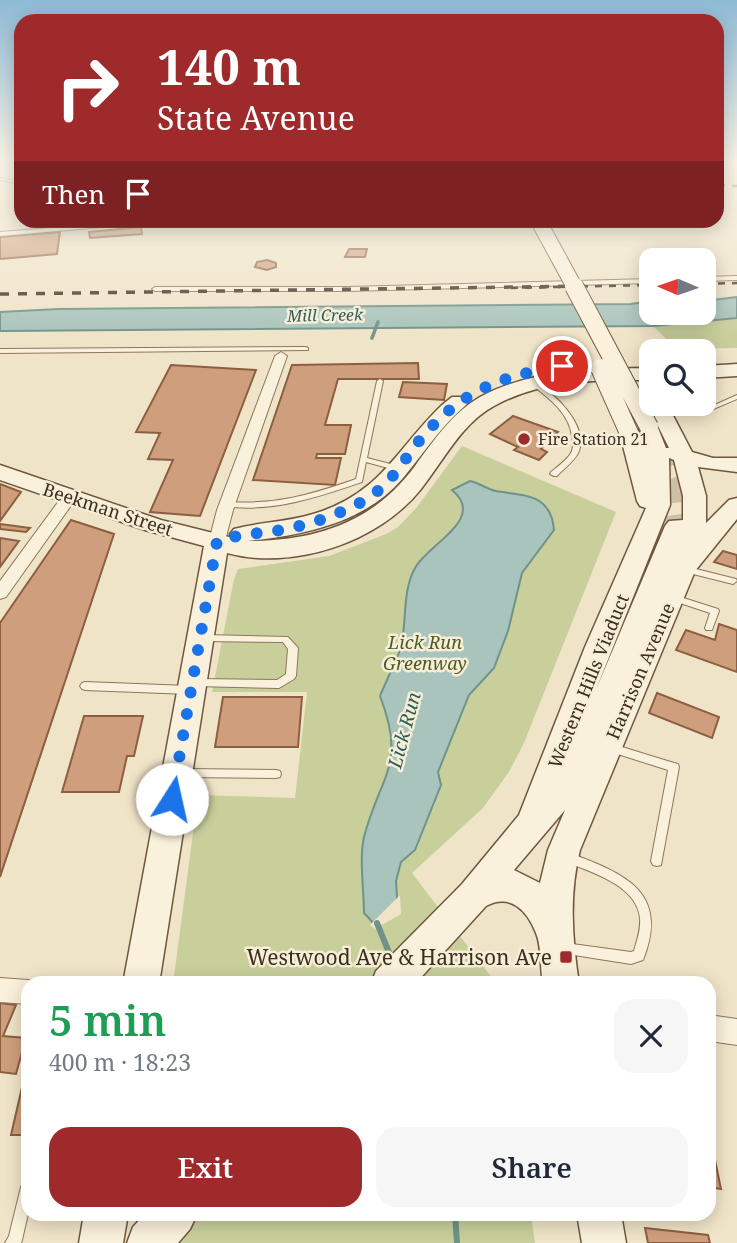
<!DOCTYPE html>
<meta charset="utf-8">
<style>
body{margin:0;font-family:"Noto Serif",serif;background:#f6f6f7;color:#1f2937;height:100vh;display:flex;flex-direction:column;font-size:26px;white-space:nowrap}
*{box-sizing:border-box;margin:0}
p{font-size:23px;color:#747a83}
.icon{flex:none;width:38px;height:38px;fill:none;stroke:currentColor;stroke-width:2;stroke-linecap:round;stroke-linejoin:round}
.map{position:relative;flex:1;overflow:hidden}
.sheet{position:absolute;left:21px;top:976px;width:695px;height:245px;display:flex;flex-direction:column;background:#fff;border-radius:21px;box-shadow:0 4px 18px #0003}
.sheet>*{flex:none}
.top-card{position:absolute;left:14px;top:14px;width:710px;height:214px;border-radius:21px;box-shadow:0 4px 18px #0003;background:#9e2a2b;color:#fff;overflow:hidden}
.needle{width:46px;rotate:272deg}
.tools{position:absolute;left:639px;top:248px;display:grid;gap:14px}
.tools a{display:grid;place-items:center;width:77px;height:77px;border-radius:14px;background:#fff;box-shadow:0 4px 18px #0003;font-size:35px}
.pin{position:absolute;display:grid;place-items:center;width:60px;height:60px;color:#fff;margin:-30px;border:4px solid #fff;border-radius:50%;box-shadow:0 2px 7px #0007}
.me{position:absolute;width:77px;margin:-38px;rotate:10deg;stroke-linejoin:round;filter:drop-shadow(0 0 5px #0008)}
.turn{display:flex;align-items:center;gap:24px;height:147px;padding:0 28px;font-size:32px}
.turn .icon{width:91px;height:91px;stroke-width:2.5}
.turn b{display:block;font-size:49px;line-height:60px}
.then{display:flex;align-items:center;height:66px;padding:0 28px;background:#0003;gap:14px;font-size:26px}
.round{display:grid;place-items:center;flex:none;width:74px;height:74px;border-radius:21px;background:#f6f6f7}
.overview{display:flex;align-items:center;justify-content:space-between;height:119px;padding:0 28px}
h1{font-size:42px;font-weight:600;line-height:52px;color:#1e9e55}
.button{display:flex;gap:14px;margin-top:auto;padding:14px 28px}
.button a{flex:1;height:80px;border-radius:21px;background:#9e2a2b;color:#fff;font-size:28px;font-weight:600;line-height:80px;text-align:center}
.button a+a{background:#f6f6f7;color:#1f2937}
.map>svg:first-child{display:block}
.green{fill:#c9cf9b}
.water{fill:#a9c4bc;stroke:#6f938a;stroke-width:2}
.pier{fill:#f0e4c8}
.lines{fill:none;stroke-linecap:round;stroke-linejoin:round}
.stream-far1{stroke:#6f938a;stroke-width:3.5}
.stream{stroke:#6f938a;stroke-width:6}
.building{fill:#cf9f7d;stroke:#8d5f41;stroke-width:2}
.secondary-tunnel-far1{stroke:#ccc0a6;stroke-width:18;stroke-dasharray:18 10;stroke-linecap:butt}
.secondary-tunnel{stroke:#ccc0a6;stroke-width:24;stroke-dasharray:24 12;stroke-linecap:butt}
.service-casing{stroke:#8d765c;stroke-width:2}
.minor-casing{stroke:#8d765c;stroke-width:2}
.secondary-casing{stroke:#6f573f;stroke-width:3}
.service{fill:#faf1dc;fill-rule:evenodd}
.minor{fill:#faf1dc;fill-rule:evenodd}
.secondary{fill:#faf1dc;fill-rule:evenodd}
.rail-far1{stroke:#3d2e20;stroke-width:2.5;stroke-dasharray:7 7;stroke-linecap:butt}
.rail{stroke:#3d2e20;stroke-width:3.5;stroke-dasharray:9 9;stroke-linecap:butt}
.secondary-bridge-far1-casing{stroke:#6f573f;stroke-width:17;stroke-linecap:butt}
.secondary-bridge-casing{stroke:#6f573f;stroke-width:20;stroke-linecap:butt}
.secondary-bridge-far1{stroke:#faf1dc;stroke-width:15}
.secondary-bridge{stroke:#faf1dc;stroke-width:18}
.route{stroke:#1a73e8;stroke-width:12;stroke-dasharray:0 21.6}
.poi-dot{fill:#9e2a2b;stroke:#f7eed8;stroke-width:2.5}
.labels{text-anchor:middle;dominant-baseline:central;stroke-width:5;stroke-linejoin:round;paint-order:stroke}
.far-water-label{font-size:16px;font-style:italic;fill:#2f5d5a;stroke:#f7eed8}
.far-poi-label{font-size:16px;fill:#3d2e20;stroke:#f7eed8;text-anchor:start}
.street-label{font-size:18px;fill:#3d2e20;stroke:#f7eed8}
.park-label{font-size:18px;font-style:italic;fill:#4d5a26;stroke:#f7eed8}
.water-label{font-size:19px;font-style:italic;fill:#2f5d5a;stroke:#f7eed8}
.near-poi-label{font-size:21px;fill:#3d2e20;stroke:#f7eed8;text-anchor:end}
</style>
<div class="map">
<svg width="737" height="1243" viewBox="0 0 737 1243">
<rect width="100%" height="100%" fill="#f0e4c8"/>
<path class="green" d="M737 318V348L676 349 653 326Z
M462 446 616 512 524 743 509 772 483 808 412 873 496 983 173 984 198 795 295 798 307 692H212L234 579 238 569 329 556 386 534 398 527 417 507Z
M143 1214 531 1215 535 1243H139Z"/>
<path class="water" d="M737 297V318L653 326 0 331V312L59 309 631 304 651 301V313H704V301Z
M470 481C480 483 486 489 496 491 524 496 551 493 554 530L522 573 508 631 494 668 469 695 438 772 441 785 415 850 401 862 396 881 398 912 377 927 364 913C364 891 359 858 364 837 380 775 407 766 380 696 385 683 398 658 401 647 407 622 402 591 415 568 429 543 487 519 452 490Z"/>
<path class="pier" d="M400 895 401 914 375 929 370 925Z"/>
<g class="lines">
<path class="stream-far1" d="M372 338 378 322"/>
<path class="stream" d="M377 923 392 960
M455 1214 457 1243"/>
</g>
<path class="building" d="M141 227 142 234 90 238 89 232Z
M60 232 57 254 0 259V237Z
M349 249H367L365 257H345Z
M267 260 276 263V267L267 270 255 267 257 262Z
M418 363 419 379H338L325 425H351L345 454H317L316 458H341L335 485 253 480 292 365Z
M171 365 256 370 200 516 150 512 173 460 148 459 160 433 136 432Z
M403 382 447 384 444 400 399 397Z
M513 416 558 432 541 449 547 452 539 460 514 450 518 447 490 434Z
M0 484 21 492 0 521Z
M71 520 114 534 0 877V623Z
M0 524 30 528 26 532 0 529Z
M0 538 19 541 0 567Z
M723 551 737 555V569L714 562Z
M719 624 737 630V672L676 650 686 630 715 640Z
M657 693 719 717 712 738 649 713Z
M223 697H302L298 747H215Z
M84 716H143L134 756H127L119 792H62Z
M0 1003 16 1005 3 1036 26 1038 16 1074 0 1072Z
M23 1083H28V1135H11Z
M709 1160H715L721 1189 709 1187Z
M645 1228 708 1235 710 1243H648Z"/>
<g class="lines">
<path class="secondary-tunnel-far1" d="M656 442 658 447"/>
<path class="secondary-tunnel" d="M657 446 672 482 677 526"/>
<defs>
<path id="service" d="M0 178 21 182V184L0 180Z
M155 220H182L0 236V232Z
M737 276V280L704 281V277Z
M651 279V283L348 291H155L152 289 155 287H348Z
M306 347 308 348V350L0 353V349Z
M380 379 383 381 367 458 402 467V471H399L366 462 362 482C318 497 272 513 224 506L223 504 227 502C276 505 310 495 356 479L377 381Z
M534 382C555 393 588 425 579 451 576 460 563 469 557 476H554L550 474 551 472C557 467 567 460 571 453 574 448 573 441 572 436 569 413 549 398 532 385L531 384Z
M737 395V399L704 413H700L699 412Z
M684 566 736 579 737 581 733 584 681 571 680 569 681 567Z
M674 595 718 609 719 611 712 630H706L705 628 710 613 671 600 670 598Z
M205 635 288 637 298 648 296 676 294 679 279 688 195 686 193 683 195 680 198 679 277 680 286 674 288 649 283 642 205 641 201 638Z
M85 682 189 686 192 687 194 690 192 693 189 694 85 690 82 689 80 686 82 683Z
M609 743 674 763 678 764 679 767 661 865 657 866 653 865 651 861 668 770 605 750 604 747 605 744Z
M182 769 276 770 280 771 281 774 280 777 276 778 182 777 178 776 177 773 178 770Z
M567 852C622 873 671 890 643 960L631 964 561 953 559 949 561 945 565 943 631 952 634 951C637 940 641 930 640 918 637 885 589 871 563 861L561 857 563 853Z
M28 1180V1214L22 1240 21 1243H5L9 1236 21 1187 23 1182Z"/>
<path id="minor" d="M281 352 287 356 233 510 225 541 217 546 211 545 209 541 217 510 275 356Z
M69 492 77 497 6 597 0 599V581L64 494Z
M0 978 28 980 37 983 28 984V1004L0 1002Z
M709 1015 737 1019V1045L709 1041Z"/>
<path id="secondary" d="M737 364V376L704 378V366Z
M651 368V380C598 380 542 379 494 406 461 424 444 460 421 489 379 542 293 571 227 553L159 984H123L204 546 145 530 0 480V465L161 520 233 538 230 534 234 529C260 522 287 522 313 514 381 494 396 449 442 405L452 397H466L469 401 466 405C441 426 424 453 403 478 365 523 304 535 248 541 316 541 374 522 415 466 433 441 452 413 480 397 532 369 593 369 651 368Z
M651 400V404H667L692 452 713 458H737V472L698 467 706 496V523L729 500 737 498V519L695 571 580 850C569 895 572 938 579 984H543C540 968 542 947 536 933 527 910 510 893 486 906L415 984H371L376 971 462 884 519 815 585 647 646 508 640 506 637 501 622 442 626 438 633 436 642 440 639 427 642 423H656L666 448H669L647 404ZM669 458 674 460 683 496V520L669 521 665 526 595 692 670 505ZM565 810 548 850 540 883 514 870Z
M84 1214H128L123 1243H79Z
M145 1214H197L190 1229 178 1243H127L133 1227Z
M577 1214H621L626 1243H582Z"/>
</defs>
<use href="#service" class="service-casing"/>
<use href="#minor" class="minor-casing"/>
<use href="#secondary" class="secondary-casing"/>
<use href="#service" class="service"/>
<use href="#minor" class="minor"/>
<use href="#secondary" class="secondary"/>
<path class="rail-far1" d="M718 185 737 186
M704 284 737 283
M511 288 651 285"/>
<path class="rail" d="M0 294 589 286"/>
<defs>
<path id="secondary-bridge-far1" d="M538 220 575 288"/>
<path id="secondary-bridge" d="M574 286 649 427
M600 368 633 442"/>
</defs>
<use href="#secondary-bridge-far1" class="secondary-bridge-far1-casing"/>
<use href="#secondary-bridge" class="secondary-bridge-casing"/>
<use href="#secondary-bridge-far1" class="secondary-bridge-far1"/>
<use href="#secondary-bridge" class="secondary-bridge"/>
</g>
<linearGradient id="sky" x2="0" y2="1"><stop stop-color="#8fbad6"/><stop offset="0.48" stop-color="#f8f3e6"/><stop offset="1" stop-color="#f8f3e6" stop-opacity="0"/></linearGradient>
<rect width="737" height="337" fill="url(#sky)"/>
<g class="lines">
<path class="route" d="M172 799 217 541C236 535 254 534 275 531 306 526 337 516 365 500 390 485 402 463 419 441 459 392 500 376 562 366"/>
</g>
<g class="poi-dot">
<circle cx="524" cy="439" r="7"/>
<rect x="559" y="950" width="14" height="14" rx="3.5"/>
</g>
<g class="labels">
<g class="far-water-label">
<text transform="translate(325 315) rotate(-1)">Mill Creek</text>
</g>
<g class="far-poi-label">
<text x="538" y="439">Fire Station 21</text>
</g>
<g class="street-label">
<text transform="translate(108 509) rotate(18)">Beekman Street</text>
<text transform="translate(640 671) rotate(-67)">Harrison Avenue</text>
<text transform="translate(588 681) rotate(-68)">Western Hills Viaduct</text>
</g>
<g class="park-label">
<text x="425" y="642">Lick Run<tspan x="425" dy="21">Greenway</tspan></text>
</g>
<g class="water-label">
<text transform="translate(404 730) rotate(-75)">Lick Run</text>
</g>
<g class="near-poi-label">
<text x="552" y="957">Westwood Ave &amp; Harrison Ave</text>
</g>
</g>
</svg>
<div class="tools">
<a><svg class="needle" viewBox="-14 -14 28 28"><path d="M0-13l5 13h-10z" fill="#e53935"/><path d="M0 13l5-13h-10z" fill="#747a83"/></svg></a>
<a><svg class="icon" aria-label="search" viewBox="0 0 24 24"><circle cx="10" cy="10" r="6"/><path d="M15 15l6 6"/></svg></a>
</div>
<div class="pin" style="left:562px;top:366px;background:#d93025"><svg class="icon" aria-label="arrive" viewBox="0 0 24 24"><path d="M6 21V4h12l-3 4 3 4H6"/></svg></div>
<svg class="me" style="left:172px;top:799px" viewBox="-20 -20 40 40"><circle r="19" fill="#fff"/><path d="M0-13L10 11 0 6-10 11z" fill="#1a73e8"/></svg>
<div class="top-card">
<div class="turn"><svg class="icon" aria-label="right" viewBox="0 0 24 24"><path d="M7 20v-9h11M14 6l5 5-5 5"/></svg><div><b>140 m</b>State Avenue</div></div>
<div class="then">Then<svg class="icon" aria-label="arrive" viewBox="0 0 24 24"><path d="M6 21V4h12l-3 4 3 4H6"/></svg></div>
</div>
<section class="sheet">
<div class="overview"><div><h1>5 min</h1><p>400 m · 18:23</p></div><a class="round"><svg class="icon" aria-label="close" viewBox="0 0 24 24"><path d="M6 6l12 12M18 6L6 18"/></svg></a></div>
<div class="button"><a>Exit</a><a>Share</a></div>
</section>
</div>
